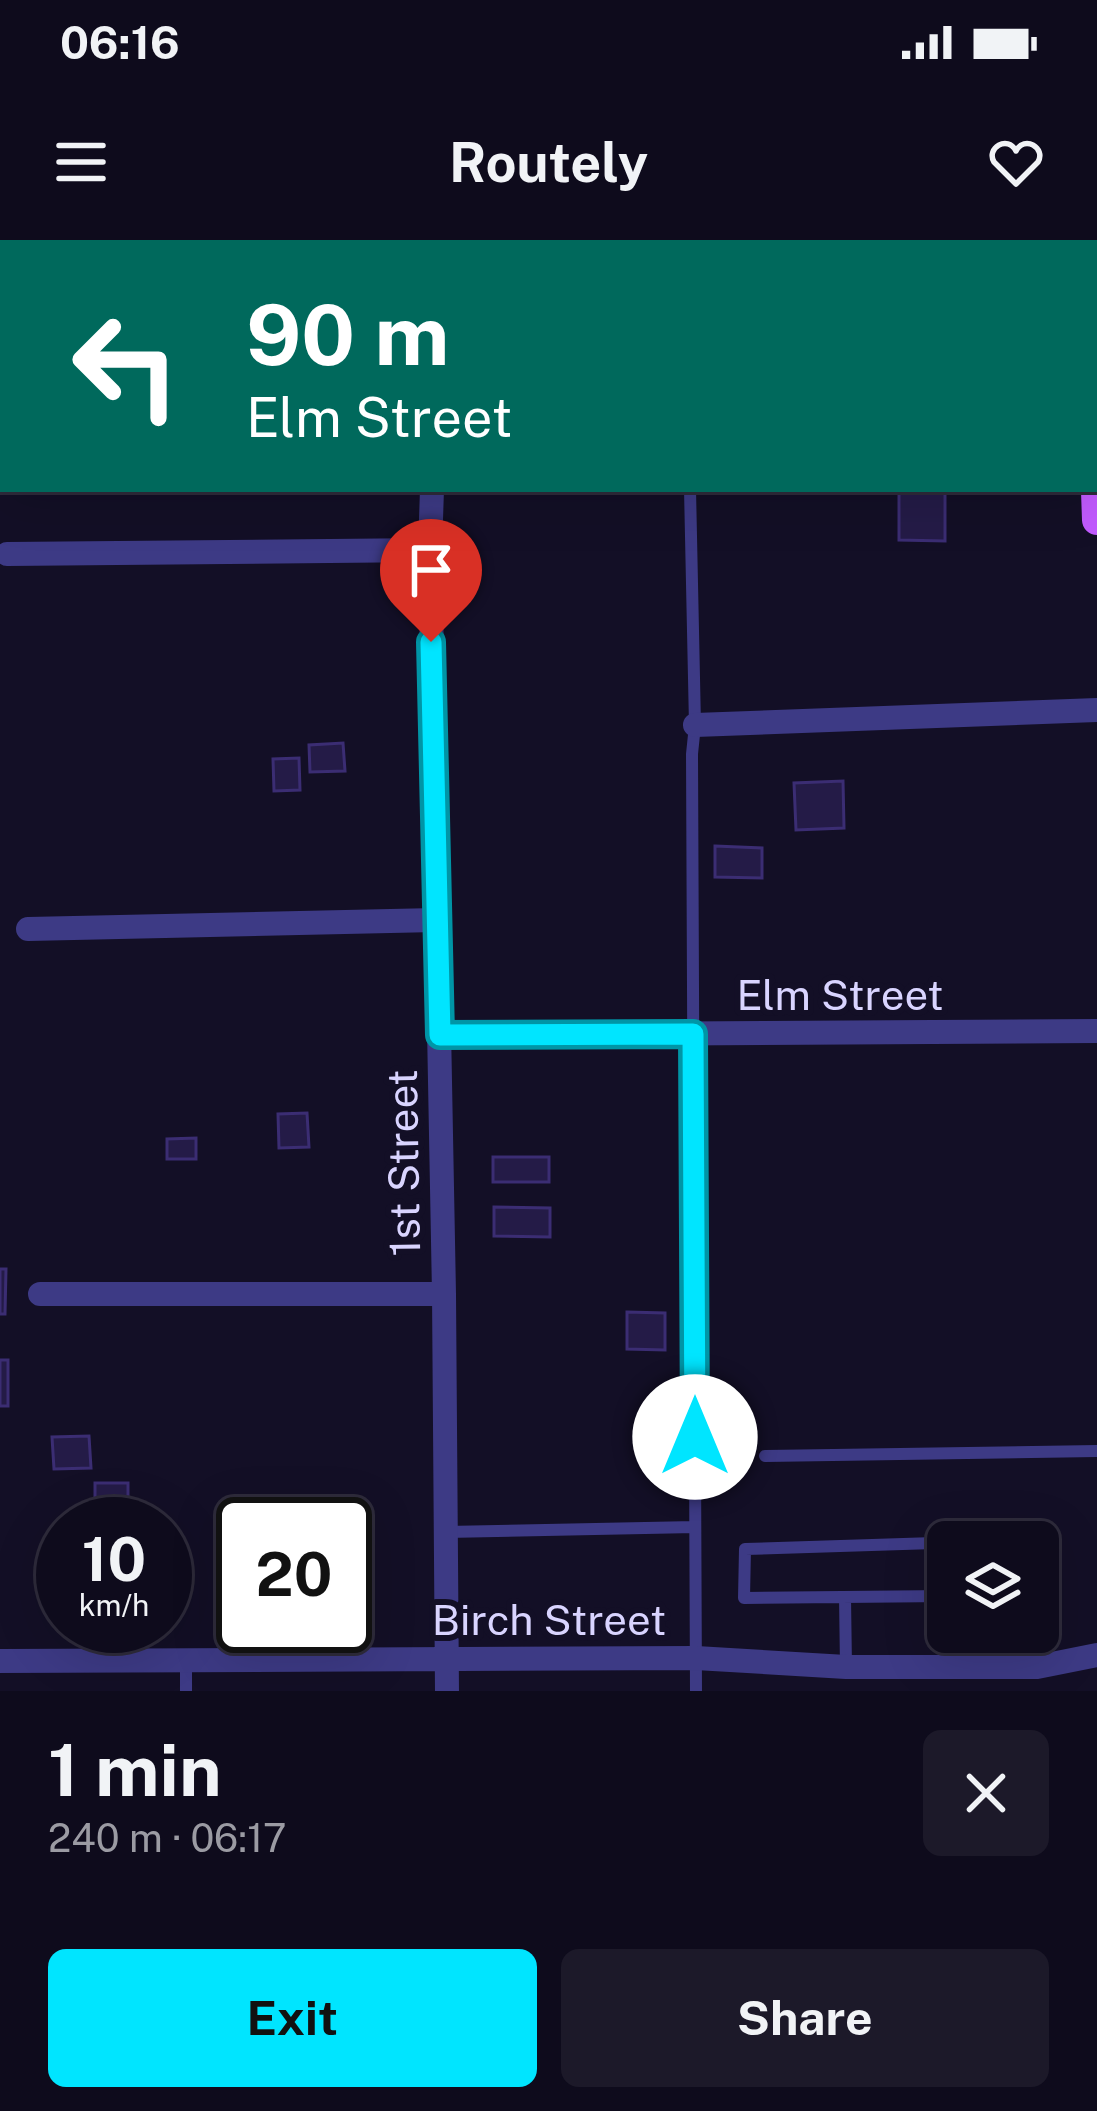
<!DOCTYPE html>
<meta charset="utf-8">
<style>
body{margin:0;font-family:"Public Sans",sans-serif;background:#1c1929;color:#f1f3f6;height:100vh;display:flex;flex-direction:column;font-size:45px;white-space:nowrap}
*{box-sizing:border-box;margin:0}
p{font-size:39px;color:#9b9ba3}
.icon{flex:none;width:66px;height:66px;fill:none;stroke:currentColor;stroke-width:2;stroke-linecap:round;stroke-linejoin:round}
.map{position:relative;height:1451px;overflow:hidden}
.sheet{display:flex;flex-direction:column;background:#0e0b1c;flex:1}
.sheet>*{flex:none}
.top-card{position:absolute;left:0px;top:0px;width:1098px;height:252px;box-shadow:0 12px 48px #0002,0 0 0 3px #2e2b3b;background:#00695c;color:#fff;overflow:hidden}
.fabs{position:absolute;left:927px;top:1281px;display:grid;gap:24px}
.fabs a{display:grid;place-items:center;width:132px;height:132px;border-radius:18px;background:#0e0b1c;box-shadow:0 12px 48px #0002,0 0 0 3px #2e2b3b;font-size:60px}
.speed{position:absolute;left:36px;top:1257px;display:flex;gap:24px;font-size:60px;font-weight:700;text-align:center}
.speed>*{display:grid;place-content:center;width:156px;height:156px;border-radius:50%;background:#0e0b1c;box-shadow:0 12px 48px #0002,0 0 0 3px #2e2b3b;line-height:1}
.speed small{font-size:30px;font-weight:400}
.speed .limit{border:6px solid #111;border-radius:18px;background:#fff;color:#111}
.pin{position:absolute;display:grid;place-items:center;width:102px;height:102px;color:#fff;margin:-123px -51px;border-radius:50% 50% 50% 0;rotate:-45deg;box-shadow:0 0 12px #0007}
.pin .icon{rotate:45deg}
.me{position:absolute;width:132px;margin:-66px;rotate:0deg;stroke-linejoin:round;filter:drop-shadow(0 0 9px #0008)}
.turn{display:flex;align-items:center;gap:42px;height:252px;padding:0 48px;font-size:54px}
.turn .icon{width:156px;height:156px;stroke-width:2.5}
.turn b{display:block;font-size:84px;line-height:102px}
.round{display:grid;place-items:center;flex:none;width:126px;height:126px;border-radius:18px;background:#1c1929}
.overview{display:flex;align-items:center;justify-content:space-between;height:204px;padding:0 48px}
h1{font-size:72px;font-weight:700;line-height:90px}
.action{display:flex;gap:24px;margin-top:auto;padding:24px 48px}
.action a{flex:1;height:138px;border-radius:18px;background:#00e5ff;color:#111;font-size:48px;font-weight:700;line-height:138px;text-align:center}
.action a+a{background:#1c1929;color:#f1f3f6}
.status{display:flex;justify-content:space-between;align-items:center;height:84px;padding:0 60px;background:#0e0b1c;direction:ltr}
.status svg{height:33px;fill:currentColor}
header{display:flex;justify-content:space-between;align-items:center;height:156px;padding:0 48px;background:#0e0b1c;font-size:54px;font-weight:700}
.map>svg:first-child{display:block}
.building{fill:#241b47;stroke:#3b2d73;stroke-width:3}
.lines{fill:none;stroke-linecap:round;stroke-linejoin:round}
.path{stroke:#2fb8b0;stroke-width:4.5;stroke-dasharray:6 9;stroke-linecap:butt}
.lane{stroke:#3d3a85;stroke-width:12}
.street{stroke:#3d3a85;stroke-width:24}
.primary{stroke:#c25bff;stroke-width:30}
.route-casing{stroke:#0095a6;stroke-width:30}
.route{stroke:#00e5ff;stroke-width:21}
.labels{text-anchor:middle;dominant-baseline:central;stroke-width:12;stroke-linejoin:round;paint-order:stroke}
.street-label{font-size:42px;fill:#d9d4ff;stroke:#130f26}
</style>
<div class="status"><b>06:16</b><svg viewBox="0 0 49 12"><path d="M0 12V9h3v3zM5 12V6h3v6zM10 12V3h3v9zM15 12V0h3v12zM26 1h20v11H26zM47 4h2v5h-2z"/></svg></div>
<header><svg class="icon" aria-label="menu" viewBox="0 0 24 24"><path d="M4 6h16M4 12h16M4 18h16"/></svg>Routely<svg class="icon" aria-label="heart" viewBox="0 0 24 24"><path d="M12 20l-8-8c-3-5 5-10 8-4 3-6 11-1 8 4z"/></svg></header>
<div class="map">
<svg width="1097" height="1451" viewBox="0 0 1097 1451">
<rect width="100%" height="100%" fill="#130f26"/>
<path class="building" d="M0 0H63V3H3V81H0Z
M89 0H222V3H89Z
M538 0H647V3H538Z
M837 0H968V3H837Z
M899 250H945V301L899 300Z
M343 503 345 531 310 532 309 505Z
M299 518 300 550 274 551 273 519Z
M843 541 844 588 796 590 794 543Z
M715 606 762 608V638L715 637Z
M307 873 309 907 279 908 278 874Z
M196 898V919H167V899Z
M493 917H549V942H493Z
M494 967 550 968V997L494 996Z
M0 1029H6L5 1074H0Z
M627 1072 665 1073V1110L627 1109Z
M0 1120H8V1166H0Z
M89 1196 91 1228 54 1229 52 1197Z
M95 1243H128V1272H95Z"/>
<g class="lines">
<path class="path" d="M656 0V3
M830 3V0"/>
<path class="lane" d="M0 101H3
M690 249 695 485 692 514 696 1451
M765 1216 1097 1211
M446 1292 695 1287
M948 1356 744 1358 745 1309 966 1302
M845 1357 846 1427
M1035 1392 1037 1426
M186 1421V1451"/>
<path class="street" d="M432 249 430 310 444 1054 447 1451
M7 314 430 310
M695 485 1097 470
M28 689 436 680
M439 795 1097 791
M40 1054H444
M0 1421 696 1418 846 1427H1037L1097 1415"/>
<path class="primary" d="M1088 0V3
M1095 222 1097 280"/>
</g>
<g class="lines">
<defs>
<path id="route" d="M431 402 440 795 693 794 695 1197"/>
</defs>
<use href="#route" class="route-casing"/>
<use href="#route" class="route"/>
</g>
<g class="labels">
<g class="street-label">
<text x="840" y="754">Elm Street</text>
<text transform="translate(403 923) rotate(-91)">1st Street</text>
<text x="549" y="1379">Birch Street</text>
</g>
</g>
</svg>
<div class="fabs">
<a><svg class="icon" aria-label="layers" viewBox="0 0 24 24"><path d="M12 4l9 5-9 5-9-5zM3 14l9 5 9-5"/></svg></a>
</div>
<div class="speed"><div>10<small>km/h</small></div><div class="limit">20</div></div>
<div class="pin" style="left:431px;top:402px;background:#d93025"><svg class="icon" aria-label="arrive" viewBox="0 0 24 24"><path d="M6 21V4h12l-3 4 3 4H6"/></svg></div>
<svg class="me" style="left:695px;top:1197px" viewBox="-20 -20 40 40"><circle r="19" fill="#fff"/><path d="M0-13L10 11 0 6-10 11z" fill="#00e5ff"/></svg>
<div class="top-card">
<div class="turn"><svg class="icon" aria-label="left" viewBox="0 0 24 24"><path d="M17 20v-9H6M10 6l-5 5 5 5"/></svg><div><b>90 m</b>Elm Street</div></div>
</div>
</div>
<section class="sheet">
<div class="overview"><div><h1>1 min</h1><p>240 m · 06:17</p></div><a class="round"><svg class="icon" aria-label="close" viewBox="0 0 24 24"><path d="M6 6l12 12M18 6L6 18"/></svg></a></div>
<div class="action"><a>Exit</a><a>Share</a></div>
</section>
